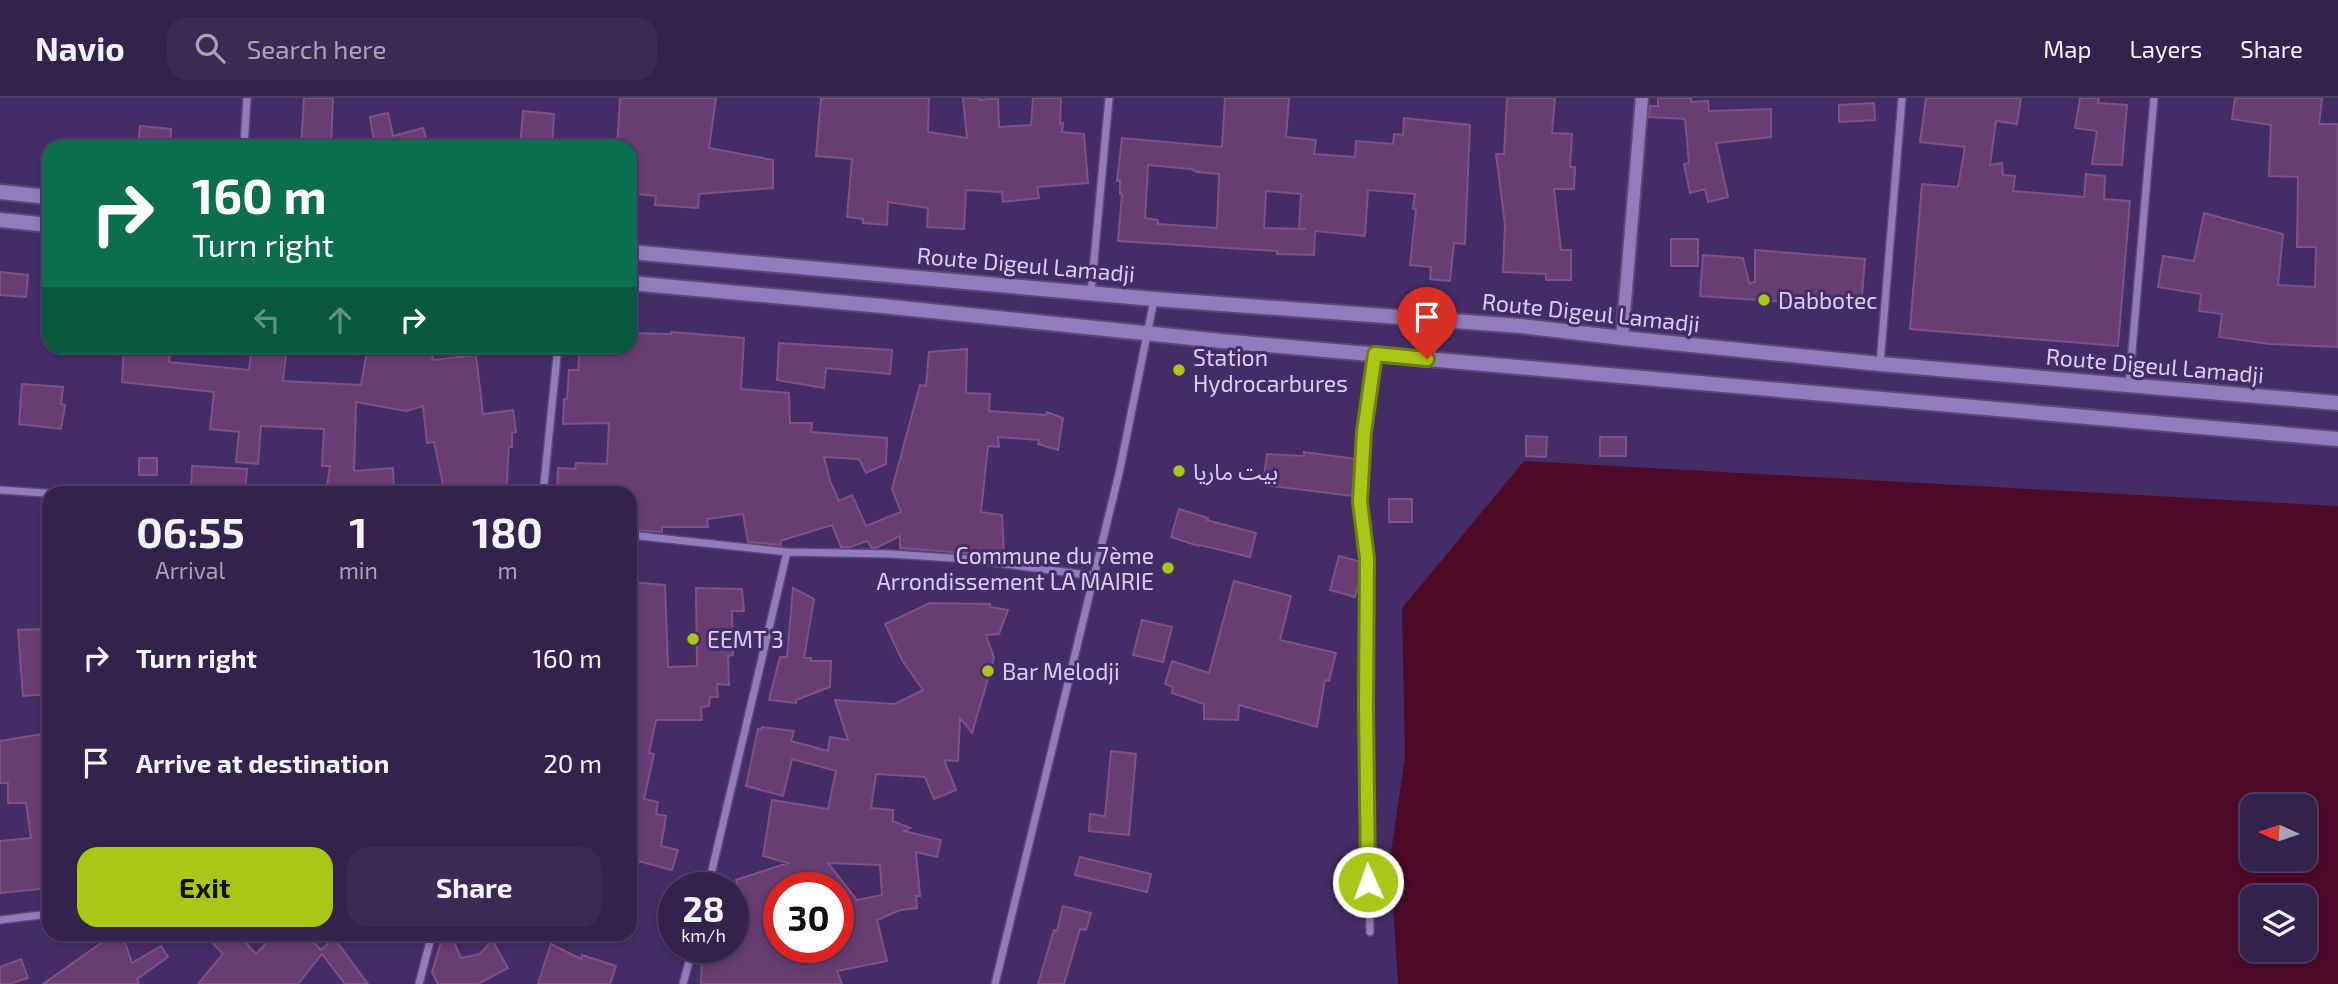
<!DOCTYPE html>
<meta charset="utf-8">
<style>
body{margin:0;font-family:"Exo 2","Noto Sans Arabic",sans-serif;background:#3b2a53;color:#f1f3f6;height:100vh;display:flex;flex-direction:column;font-size:26px;white-space:nowrap}
*{box-sizing:border-box;margin:0}
p{font-size:23px;color:#a9a4b5}
.icon{flex:none;width:38px;height:38px;fill:none;stroke:currentColor;stroke-width:2;stroke-linecap:round;stroke-linejoin:round}
.map{position:relative;flex:1;overflow:hidden}
.side{position:absolute;left:42px;top:388px;width:595px;height:455px;display:flex;flex-direction:column;background:#33224c;border-radius:21px;box-shadow:0 4px 10px #0003,0 0 0 2px #4e3f64}
.side>*{flex:none}
.banner{position:absolute;left:42px;top:42px;width:595px;height:214px;border-radius:21px;box-shadow:0 4px 10px #0003,0 0 0 2px #4e3f64;background:#0b6e4f;color:#fff;overflow:hidden}
.needle{width:46px;rotate:273deg}
.tools{position:absolute;left:2240px;top:696px;display:grid;gap:14px}
.tools a{display:grid;place-items:center;width:77px;height:77px;border-radius:14px;background:#33224c;box-shadow:0 4px 10px #0003,0 0 0 2px #4e3f64;font-size:35px}
.speed{position:absolute;left:658px;top:774px;display:flex;gap:14px;font-size:35px;font-weight:700;text-align:center}
.speed>*{display:grid;place-content:center;width:91px;height:91px;border-radius:50%;background:#33224c;box-shadow:0 4px 10px #0003,0 0 0 2px #4e3f64;line-height:1}
.speed small{font-size:18px;font-weight:400}
.speed .limit{border:10px solid #d22;background:#fff;color:#111}
.pin{position:absolute;display:grid;place-items:center;width:60px;height:60px;color:#fff;margin:-72px -30px;border-radius:50% 50% 50% 0;rotate:-45deg;box-shadow:0 0 7px #0007}
.pin .icon{rotate:45deg}
.me{position:absolute;width:77px;margin:-38px;rotate:358deg;stroke-linejoin:round;filter:drop-shadow(0 0 5px #0008)}
.turn{display:flex;align-items:center;gap:24px;height:147px;padding:0 35px;font-size:32px}
.turn .icon{width:91px;height:91px;stroke-width:2.5}
.turn b{display:block;font-size:49px;line-height:60px}
.lanes{display:flex;align-items:center;height:66px;padding:0 35px;background:#0003;justify-content:center;gap:35px;direction:ltr}
.lanes .off{opacity:.35}
.eta{display:flex;justify-content:space-evenly;align-items:center;height:119px;text-align:center}
.eta b{font-size:42px;font-weight:700;line-height:49px}
.button{display:flex;gap:14px;margin-top:auto;padding:14px 35px}
.button a{flex:1;height:80px;border-radius:21px;background:#aac718;color:#111;font-size:28px;font-weight:700;line-height:80px;text-align:center}
.button a+a{background:#3b2a53;color:#f1f3f6}
ul{padding:0;list-style:none}
li{display:flex;align-items:center;gap:21px;height:105px;padding:0 35px}
li div{flex:1}
li b{display:block;font-size:26px}
li em{font-style:normal}
header{display:flex;align-items:center;gap:42px;box-sizing:border-box;height:98px;padding:0 35px;background:#33224c;border-bottom:2px solid #4e3f64}
header strong{font-size:33px}
nav{display:flex;gap:38px;margin-inline-start:auto;font-size:24px}
.search{width:490px;height:63px;background:#3b2a53;display:flex;align-items:center;gap:18px;box-sizing:border-box;padding:0 24px;border-radius:21px;color:#a9a4b5;font-size:26px}
.map>svg:first-child{display:block}
.water{fill:#4c0a27;fill-rule:evenodd}
.building{fill:#683d72;stroke:#7e5288;stroke-width:2;fill-rule:evenodd}
.lines{fill:none;stroke-linecap:round;stroke-linejoin:round}
.minor-casing{stroke:#5c4778;stroke-width:10}
.tertiary-casing{stroke:#5c4778;stroke-width:16}
.secondary-casing{stroke:#5c4778;stroke-width:18}
.minor{stroke:#927cbc;stroke-width:7}
.tertiary{stroke:#927cbc;stroke-width:12}
.secondary{stroke:#937cbe;stroke-width:14}
.route-casing{stroke:#6e8110;stroke-width:18}
.route{stroke:#aac718;stroke-width:12}
.poi-dot{fill:#aac718;stroke:#442d66;stroke-width:2.5}
.labels{text-anchor:middle;dominant-baseline:central;stroke-width:6;stroke-linejoin:round;paint-order:stroke}
.street-label{font-size:23px;fill:#dacff2;stroke:#442d66}
.poi-label{font-size:23px;fill:#dacff2;stroke:#442d66;text-anchor:start}
</style>
<header>
<strong>Navio</strong>
<div class="search"><svg class="icon" aria-label="search" viewBox="0 0 24 24"><circle cx="10" cy="10" r="6"/><path d="M15 15l6 6"/></svg>Search here</div>
<nav><a>Map</a><a>Layers</a><a>Share</a></nav>
</header>
<div class="map">
<svg width="2338" height="886" viewBox="0 0 2338 886">
<rect width="100%" height="100%" fill="#442d66"/>
<path class="water" d="M1524 363 2338 408V886H1398L1390 761 1405 660 1402 510ZM2252 709H2305V761H2252ZM2252 800H2305V852H2252Z"/>
<path class="building" d="M304 0H333L331 49H301Z
M620 0H716L709 50 773 62V90L699 96 698 110 655 107 656 98 630 95V49H617Z
M821 0H929L928 34 967 40 963 0H980V2L998 0 999 29 1031 27 1033 0H1061L1060 26 1063 25 1062 34 1084 36 1088 85 1037 89 1039 100 1003 104 1002 94 966 92 964 131 927 129 928 110 888 104 887 127 863 125V121L847 119 852 61 816 58Z
M1225 0H1289L1286 39 1316 42 1314 56 1355 59 1356 43 1393 46 1394 36 1403 37 1404 20 1470 27 1465 146 1454 145 1450 183 1430 181 1431 169 1410 167 1416 111H1413L1415 96 1368 92 1365 138 1315 133 1314 157 1277 156V153L1118 143 1122 96H1120V82L1117 83 1122 40 1222 49ZM1148 67 1191 71 1197 74 1219 76 1217 130 1158 126V122L1145 120ZM1266 93 1301 96 1299 131H1306L1264 130Z
M1507 0H1555L1552 35 1572 36 1570 69H1575L1574 91H1554L1561 152H1571V182H1546V176L1503 174 1505 127 1496 56H1504Z
M1658 0H1691V4L1708 3 1709 13 1771 11V39L1716 45 1728 99 1708 104 1705 91 1690 95 1684 66 1689 65 1685 21 1649 19 1650 8H1658Z
M1926 0H2021L2017 26 1996 23 1990 67 2002 65 2003 77 2015 78 2013 93 2084 99 2086 76 2105 78 2104 101 2130 103 2118 248 1910 231 1922 86 1958 89 1965 49 1920 44Z
M2080 0H2099L2098 5 2127 7 2122 67 2092 66 2097 33 2075 30Z
M2235 0H2322L2319 26H2338V249L2269 246 2219 239 2222 216 2199 213 2201 196 2158 189 2163 158 2194 163 2204 115 2283 136 2278 187 2315 189 2316 149H2297L2298 79 2269 78 2271 27 2232 21Z
M1874 5 1875 22 1839 24V7Z
M523 13 554 16 552 49H520Z
M388 15 393 38 423 30 429 49H375L370 19Z
M140 28 171 31 170 49H138Z
M1671 141H1698V168H1671Z
M1755 152 1865 161 1861 209 1700 198 1703 157 1743 160 1749 185 1755 184Z
M0 174 28 177 26 199 0 197Z
M671 234 744 240 741 291 789 295 790 325H812L811 334 887 340 886 366 866 375 859 361 824 359 830 383 839 403 852 397 866 428 901 414 892 391 920 287 926 288 929 254 967 251 966 295 990 296 989 313 1046 317 1047 314 1063 320 1058 352 1038 346 1039 342 998 339 999 349 988 348 981 414 1002 417 1004 458 900 450V438L876 450H872L867 443 850 449H841L832 427 780 443 781 447 748 444 743 416 707 421 708 429H662V434L636 432 637 410H631L633 396H557L558 370 575 371 576 365 607 366 609 325 563 326 564 301H567L569 272H578L580 248H630V235L671 236Z
M779 245 892 252 890 276 826 270 824 290 777 282Z
M124 248 170 251 169 264 249 272 252 248H287L283 283 361 287 368 248H435L432 262 476 257 483 316 513 312 516 334 512 335V349H509L506 396H445L434 344 427 345 423 308 406 313 356 304 354 373 393 370 394 396H326L330 368H322L324 331 261 328 258 366 236 364 239 334 210 331 214 294 122 284Z
M22 286 63 289 61 306 65 307 61 331 19 326Z
M1526 338 1547 339 1546 359 1526 358Z
M1600 339H1626V358H1600Z
M1304 354 1356 361 1352 398 1263 387 1267 356 1304 358Z
M139 360H157V377H139Z
M192 368 247 371 245 396 191 394Z
M1389 401H1412V424H1389Z
M1179 411 1208 420 1207 422 1256 435 1250 459 1200 447 1199 448 1171 439Z
M1339 458 1361 464V477L1355 499 1330 492Z
M1234 483 1291 498 1280 542 1336 555 1329 583 1325 582 1317 629 1239 607 1238 622 1204 621V606L1172 595 1173 589 1165 586 1172 563 1209 575Z
M630 484 665 487 668 569 697 568 696 490 742 491 744 513H732L733 557 728 558 729 587 717 586 718 599H710L709 608 701 609 702 622H656L649 655 654 656 644 701 658 704 656 716 666 718 661 748 678 752 672 772 630 761Z
M793 490 814 501 804 560H811V563H831L830 589 796 602V605L769 602 780 559H787Z
M930 505 990 506V509L1008 512 999 536 986 537 994 560 972 635 960 620 958 663 944 662 956 692 934 701 925 679 876 676 871 710 893 712V723L910 730 904 733 941 742 937 759 916 754 920 798H916L917 810 900 812 877 822 887 863 837 873 842 886H701L702 849H733V795L740 793 736 782 788 765 763 758 772 702 828 711 836 673 792 661 783 698 746 688 758 631 761 632 762 629 794 633 791 643 828 653 830 639 848 642 835 602 895 606 923 592 902 562 885 526ZM828 765 880 767 882 797 857 802ZM779 789H838V849H779Z
M1142 522 1172 529 1163 564 1133 557Z
M40 531 49 596 23 598 18 532Z
M49 635V665L44 666 49 718V790L0 795V743L31 740 26 705H8V685H0V643Z
M1111 653 1136 656 1129 737 1089 733 1090 716 1105 718Z
M1080 759 1151 776 1147 794 1075 777Z
M1063 808 1091 815 1086 832 1080 831 1064 886H1038L1054 832 1057 833Z
M114 836H122L132 865 161 848 168 859 137 881 139 886H43Z
M204 836H238L256 856 274 837 282 845 292 836H306L321 852 334 840 368 886H345L322 856 298 886H198L223 856Z
M452 840 461 860 480 856 492 842 508 870 478 886H438L432 874 441 844Z
M551 846 581 861 582 857 616 868 610 886H538Z
M21 861 28 880 10 886H0V869Z"/>
<g class="lines">
<defs>
<path id="minor" d="M244 49 247 0
M1091 195 1109 0
M1880 266 1902 0
M2129 288 2154 0
M0 392 60 396
M543 396 558 248
M630 437 787 454 891 456 967 461 1094 478
M708 789 787 454
M0 822 49 816
M1370 834 1366 605 1367 460 1360 404 1364 334 1375 257
M419 886 432 836
M683 886 693 849
M995 886 1120 371 1154 202"/>
<path id="tertiary" d="M1622 240 1642 0"/>
<path id="secondary" d="M0 94 49 99
M0 122 49 127
M630 154 1154 201 1521 228 1622 240 1880 266 2338 305
M630 185 882 208 1221 243 2338 341"/>
</defs>
<use href="#minor" class="minor-casing"/>
<use href="#tertiary" class="tertiary-casing"/>
<use href="#secondary" class="secondary-casing"/>
<use href="#minor" class="minor"/>
<use href="#tertiary" class="tertiary"/>
<use href="#secondary" class="secondary"/>
</g>
<g class="lines">
<defs>
<path id="route" d="M1368 784 1366 606 1367 460 1360 404 1364 334 1375 256 1427 261"/>
</defs>
<use href="#route" class="route-casing"/>
<use href="#route" class="route"/>
</g>
<g class="poi-dot">
<circle cx="1764" cy="202" r="7"/>
<circle cx="1179" cy="272" r="7"/>
<circle cx="1179" cy="373" r="7"/>
<circle cx="1168" cy="470" r="7"/>
<circle cx="693" cy="541" r="7"/>
<circle cx="988" cy="573" r="7"/>
</g>
<g class="labels">
<g class="street-label">
<text transform="translate(1026 166) rotate(5)">Route Digeul Lamadji</text>
<text transform="translate(1591 214) rotate(6)">Route Digeul Lamadji</text>
<text transform="translate(2155 267) rotate(5)">Route Digeul Lamadji</text>
</g>
<g class="poi-label">
<text x="1778" y="202">Dabbotec</text>
<text x="1193" y="259">Station<tspan x="1193" dy="26">Hydrocarbures</tspan></text>
<text x="1193" y="373">بيت ماريا</text>
<text x="1154" y="457" text-anchor="end">Commune du 7ème<tspan x="1154" dy="26">Arrondissement LA MAIRIE</tspan></text>
<text x="707" y="541">EEMT 3</text>
<text x="1002" y="573">Bar Melodji</text>
</g>
</g>
</svg>
<div class="tools">
<a><svg class="needle" viewBox="-14 -14 28 28"><path d="M0-13l5 13h-10z" fill="#e53935"/><path d="M0 13l5-13h-10z" fill="#a9a4b5"/></svg></a>
<a><svg class="icon" aria-label="layers" viewBox="0 0 24 24"><path d="M12 4l9 5-9 5-9-5zM3 14l9 5 9-5"/></svg></a>
</div>
<div class="speed"><div>28<small>km/h</small></div><div class="limit">30</div></div>
<div class="pin" style="left:1427px;top:261px;background:#d93025"><svg class="icon" aria-label="arrive" viewBox="0 0 24 24"><path d="M6 21V4h12l-3 4 3 4H6"/></svg></div>
<svg class="me" style="left:1368px;top:784px" viewBox="-20 -20 40 40"><circle r="17" fill="#aac718" stroke="#fff" stroke-width="3"/><path d="M0-11L8 9 0 5-8 9z" fill="#fff"/></svg>
<div class="banner">
<div class="turn"><svg class="icon" aria-label="right" viewBox="0 0 24 24"><path d="M7 20v-9h11M14 6l5 5-5 5"/></svg><div><b>160 m</b>Turn right</div></div>
<div class="lanes"><svg class="icon off" aria-label="left" viewBox="0 0 24 24"><path d="M17 20v-9H6M10 6l-5 5 5 5"/></svg><svg class="icon off" aria-label="ahead" viewBox="0 0 24 24"><path d="M12 20V5M6 11l6-6 6 6"/></svg><svg class="icon" aria-label="right" viewBox="0 0 24 24"><path d="M7 20v-9h11M14 6l5 5-5 5"/></svg></div>
</div>
<section class="side">
<div class="eta">
<div><b>06:55</b><p>Arrival</p></div>
<div><b>1</b><p>min</p></div>
<div><b>180</b><p>m</p></div>
</div>
<ul>
<li><svg class="icon" aria-label="right" viewBox="0 0 24 24"><path d="M7 20v-9h11M14 6l5 5-5 5"/></svg><div><b>Turn right</b></div><em>160 m</em></li>
<li><svg class="icon" aria-label="arrive" viewBox="0 0 24 24"><path d="M6 21V4h12l-3 4 3 4H6"/></svg><div><b>Arrive at destination</b></div><em>20 m</em></li>
</ul>
<div class="button"><a>Exit</a><a>Share</a></div>
</section>
</div>
